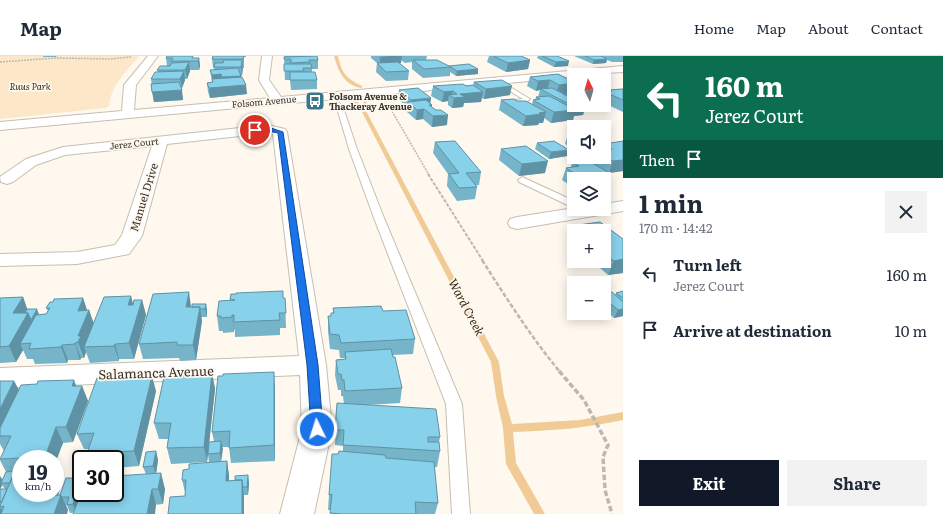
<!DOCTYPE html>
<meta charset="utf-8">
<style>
body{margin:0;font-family:Literata,serif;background:#f2f2f3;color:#1f2937;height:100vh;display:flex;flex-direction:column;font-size:15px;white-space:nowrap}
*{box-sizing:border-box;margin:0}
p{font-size:13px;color:#747a83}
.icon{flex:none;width:22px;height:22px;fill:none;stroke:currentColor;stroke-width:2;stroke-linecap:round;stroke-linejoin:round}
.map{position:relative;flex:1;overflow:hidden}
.panel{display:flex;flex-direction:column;background:#fff;width:320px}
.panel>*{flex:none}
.hud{background:#0b6e4f;color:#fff;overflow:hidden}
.needle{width:26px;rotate:355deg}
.controls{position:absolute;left:567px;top:12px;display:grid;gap:8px}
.controls a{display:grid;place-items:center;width:44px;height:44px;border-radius:0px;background:#fff;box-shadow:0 2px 10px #0003;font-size:20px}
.speed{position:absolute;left:12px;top:394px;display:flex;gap:8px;font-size:20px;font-weight:700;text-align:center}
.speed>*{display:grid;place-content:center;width:52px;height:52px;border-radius:50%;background:#fff;box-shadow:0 2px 10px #0003;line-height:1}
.speed small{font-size:10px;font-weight:400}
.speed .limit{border:2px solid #111;border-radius:6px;background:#fff;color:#111}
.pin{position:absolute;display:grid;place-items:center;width:34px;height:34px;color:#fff;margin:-17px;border:2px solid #fff;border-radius:50%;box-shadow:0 1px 4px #0007}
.me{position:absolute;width:44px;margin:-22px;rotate:356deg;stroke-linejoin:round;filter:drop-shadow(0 0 3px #0008)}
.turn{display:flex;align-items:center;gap:14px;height:84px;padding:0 16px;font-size:18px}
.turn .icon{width:52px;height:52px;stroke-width:2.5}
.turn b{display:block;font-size:28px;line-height:34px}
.then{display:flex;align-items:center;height:38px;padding:0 16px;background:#0003;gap:8px;font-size:15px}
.round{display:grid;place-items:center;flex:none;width:42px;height:42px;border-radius:0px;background:#f2f2f3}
.headline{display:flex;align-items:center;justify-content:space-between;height:68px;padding:0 16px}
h1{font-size:24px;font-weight:700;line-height:30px}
.primary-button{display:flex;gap:8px;margin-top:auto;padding:8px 16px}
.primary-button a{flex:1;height:46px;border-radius:0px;background:#111827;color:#fff;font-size:16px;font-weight:700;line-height:46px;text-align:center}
.primary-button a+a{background:#f2f2f3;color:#1f2937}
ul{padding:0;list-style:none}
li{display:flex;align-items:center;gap:12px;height:56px;padding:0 16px}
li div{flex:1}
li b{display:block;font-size:15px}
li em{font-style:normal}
header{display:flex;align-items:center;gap:24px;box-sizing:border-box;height:56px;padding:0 20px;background:#fff;border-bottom:1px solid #e0e1e3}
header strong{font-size:19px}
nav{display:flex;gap:22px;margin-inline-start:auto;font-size:14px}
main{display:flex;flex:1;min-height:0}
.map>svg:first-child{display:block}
.green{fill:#fce7c9}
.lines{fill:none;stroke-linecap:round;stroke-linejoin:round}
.stream{fill:#f0cb96;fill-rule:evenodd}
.lane-casing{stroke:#c7beb0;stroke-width:2}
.street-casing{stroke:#c7beb0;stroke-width:2}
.path-far3{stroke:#bdb8b0;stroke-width:1.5;stroke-dasharray:2 1;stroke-linecap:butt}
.path-far2{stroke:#bdb8b0;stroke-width:2;stroke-dasharray:3.5 1.5;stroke-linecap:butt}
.path-far1{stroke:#bdb8b0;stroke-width:2.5;stroke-dasharray:4.5 2;stroke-linecap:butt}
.path{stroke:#bdb8b0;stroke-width:3.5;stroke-dasharray:5.5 2.5;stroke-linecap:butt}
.lane{fill:#fff;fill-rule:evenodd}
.street{fill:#fff;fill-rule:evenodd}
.wall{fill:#75b4c9}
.shaded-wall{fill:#5f92a4}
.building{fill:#88d1ea;stroke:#5f92a4}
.route{fill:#1a73e8;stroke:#114b97}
.labels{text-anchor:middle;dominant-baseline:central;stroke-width:3.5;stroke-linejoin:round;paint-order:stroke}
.far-park-label{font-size:9px;font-style:italic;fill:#3a2b12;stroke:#fef8ef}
.far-poi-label{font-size:9px;font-weight:bold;fill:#36322d;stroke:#fef8ef;text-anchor:start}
.far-street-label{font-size:9px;fill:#36322d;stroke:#fef8ef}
.street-label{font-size:11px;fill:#36322d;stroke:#fef8ef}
.water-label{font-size:12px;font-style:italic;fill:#3a2a12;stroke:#fef8ef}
.near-street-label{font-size:13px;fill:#36322d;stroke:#fef8ef}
</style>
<header>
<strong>Map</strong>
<nav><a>Home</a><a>Map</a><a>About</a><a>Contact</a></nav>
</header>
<main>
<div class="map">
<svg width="623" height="458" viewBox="0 0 623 458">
<rect width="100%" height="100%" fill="#fef8ef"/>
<path class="green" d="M0 0H139C126 16 111 29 109 50L105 52 0 63Z"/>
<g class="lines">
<path class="stream" d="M334 0H338C342 18 346 22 362 30V32C345 30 338 15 334 0Z
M365 41 368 42 365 53 499 306 504 340 512 368 580 364 623 356V364C587 372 550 375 513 376L516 407 545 458H534L506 408 503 372 496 340 491 306 361 54 350 43 353 42 362 50Z"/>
<defs>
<path id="lane" d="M496 25H500L530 43 525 47H507V45L523 43 496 27Z
M327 38H331L343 51 357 93 384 162 462 348 470 458H452L446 348 374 162 349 93 337 52 327 40Z
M522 121 574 145V152L519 126 518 124Z"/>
<path id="street" d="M148 0H158L136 29 134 54 270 42 259 24 262 0H272L269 24 281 41 623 10V16L574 19V21L0 74V66L122 55 124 29Z
M268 69 285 73 287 76 326 309 332 373 314 458H280L302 373 300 319 0 332V312L299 300 273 78 268 77 167 88 142 180 129 198 77 208 0 210V198L77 196 115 189 122 179 152 90 65 99 36 109 13 126 7 128 1 126 0 121 1 120 26 103 63 91Z
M623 145V155L517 173 510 171 508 167 510 163 517 161 574 152 604 153V148Z"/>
</defs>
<use href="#lane" class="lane-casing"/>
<use href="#street" class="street-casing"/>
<path class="path-far3" d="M0 6 55 2 110 3 131 1
M389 50 429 119"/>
<path class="path-far2" d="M428 118 483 205"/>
<path class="path-far1" d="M482 204C507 243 531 281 560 316"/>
<path class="path" d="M559 315 584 344 608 389 603 401 605 434 612 458"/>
<use href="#lane" class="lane"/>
<use href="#street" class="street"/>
</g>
<path class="wall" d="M43 0H57L56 1H43Z
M213 0H246V1H244V12H242V20H241L247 38 210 42 208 36 207 27 212 26 210 14H214V12H213L212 3Z
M284 0H317L318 4V13H312V16L317 24V33L291 34 290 24H285Z
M371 0H427L426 4 449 10 478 13V18L456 20 450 16V20L423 22 412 13V6L405 7 401 4V7H399L409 15 408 24 386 25 376 16 377 7 371 2Z
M489 0H521L530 4 528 13 506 16 487 6Z
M538 0H557L568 10 554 11 537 2Z
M574 0H623V6H612L607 4 606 7 593 8Z
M166 2H199L200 10 199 14H190V15L187 23H185V24L182 32H181L183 44 154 46 151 23 158 16 157 14 167 10Z
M597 16 607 20V21L609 22 606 32H604V19H574V49H586L583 59 574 60 573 64 551 67 544 62 543 67H539L538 69 523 70 499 54 501 44 514 43 517 45H526L532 48 533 44H535L536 41H538L540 34 536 35 527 30 530 21 558 18 567 22 568 19Z
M474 26 510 39 484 43 482 42 481 46 464 47 463 51 452 52 448 49V45L442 46 431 40 433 30 473 29Z
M623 33V56L604 47 605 36 609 35V34Z
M399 34 431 42 430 48 432 49V51L447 69 432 71 423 63 416 64 407 56V51L398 43Z
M568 78H574V93L565 88Z
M623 85V115L609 117H608L604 123H574V132L562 124 566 112 571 111 572 106 592 107 594 101H604V88Z
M435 86 481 116 479 129H476L477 131 475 143 457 145 447 130 448 118 433 97Z
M537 87 567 100 549 103 535 93Z
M501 93 545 117 519 120 499 104Z
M600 166 623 183V217L608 219 592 205H604V175H574V190L567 184 571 170Z
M623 235V260L614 262 604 252V238L615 239 616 237Z
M23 241 27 253 39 259 46 258 48 255 46 252 83 242 87 254H89L94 268 133 248 142 244 146 259 134 303H119V305L90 307 86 296 84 302H81L80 304H68L67 307 35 308 33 303H27L23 294 16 306 0 307V242Z
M285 242 286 272H280V279L235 281V274H234V276L223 277V275H219L217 260 230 244V243Z
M206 248 207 255V261H201L202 265 196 304 180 305 179 302 143 303 139 288 191 251Z
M333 252 383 255 415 283 413 298 393 299 402 332 400 347 367 349 440 381 439 386 440 395 437 411H434L438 447 435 458H330L331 454H328L329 439 338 398 343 395V390L335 389 337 347 344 348 343 340H341V334H338L335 319 336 304 345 303V302H340L339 294 330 293 328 275V260H331L333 257Z
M212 317 215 333 207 406 171 408 167 392 168 383H159L154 367Z
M0 325H14L19 334 82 330 88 345 73 386 63 387 55 403H21V437H55V418L61 430 58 439 82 437 80 444H91L146 418 143 411 156 395 158 404 156 418 165 433 163 448 70 457 67 449H66L68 454 0 458V435L5 433 2 429 0 434V420L2 424 6 416 0 404 4 395 0 388Z
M275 331V405L231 407 229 391H222L221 405H227L229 420V425L235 424 248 419 249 428 248 439H244V458H168L185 440V436L182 424 189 413 209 406 208 398 214 385 212 376Z
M156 335 139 410 115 412V403H90L87 397 88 393H84L77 378Z"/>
<path class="shaded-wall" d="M390 0H402L401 7 380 9V1Z
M199 2 200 10 199 14 198 5Z
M607 3 606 7 593 8 594 4Z
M242 4 243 13 242 20 241 11Z
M530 4 528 13 506 16 508 7Z
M569 5 568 10 554 11 556 6Z
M189 6 190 15 187 23 185 14Z
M478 13V18L456 20 457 15Z
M184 15 185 24 182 32 180 23Z
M221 18 222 28 213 26 212 24V19Z
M241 20 242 29 222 30V21Z
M604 20H607L606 23 609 22 606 32H604Z
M550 24 547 34 540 33V34L536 35 538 25Z
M574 27V37L556 38 559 29Z
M246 29 247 38 210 42 209 32Z
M512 30 510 39 484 43 486 33Z
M182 34 183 44 154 46 152 36Z
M453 35 452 41 449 39 448 45 442 46 444 36Z
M483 36 481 46 464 47 463 51 452 52 454 42 460 38Z
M431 42 430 49H432L431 59 429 52 411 49V44Z
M586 49 583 59 574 60 573 64 551 67 554 56 572 54 573 50Z
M424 53 423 63 416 64 417 54Z
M546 56 543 67H539L538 69 523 70 526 60 539 57Z
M448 59 447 69 432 71 433 60Z
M569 94 567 100 549 103 551 96Z
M623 104V115L609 117 613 105Z
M548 105 545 117 519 120 522 108Z
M608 116 604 128V123H579L580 121Z
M623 203V217L608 219 614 205Z
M189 236 191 251H186Z
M131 240 135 255 128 249Z
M23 241 34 272 20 288 23 294 16 306 9 290 13 257Z
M83 242 88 257 89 254 94 269 84 291 86 296 84 302 78 286V255Z
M142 244 146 259 134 303 129 287Z
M206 248 207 255V261L205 253Z
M200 251 202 265 196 304 193 289Z
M37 253 40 261 34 272 31 264Z
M623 253V260L614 262 618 254Z
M232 259 234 274V276L232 261Z
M75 287 81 302 80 304 75 288Z
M115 288 119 303V305L114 290Z
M62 289 68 304 67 307 61 291Z
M274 316 275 331V405L274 389Z
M212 317 215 333 207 406 204 391Z
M152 320 156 335 139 410 134 395Z
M74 324 79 337 82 330 88 345 73 386 66 371 72 330Z
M14 325 22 340 0 380V353Z
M56 371 63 387 55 408V403H46L45 401Z
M221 385 223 393 221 406 220 397Z
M156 395 158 404 156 418 153 410Z
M227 405 229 420 228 440 226 425Z
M161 417 165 433 163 448 158 433Z
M55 418 61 430 52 455 44 439 45 437H55Z
M248 419 249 428 248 439 247 431Z
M0 420 4 426 1 427 2 429 0 434Z
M81 422V437H82L76 456 73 448Z
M242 424 244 440V458H242Z
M152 433 156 449 155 458H147Z
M61 439 68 454 67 458H54Z
M0 451 4 458H0Z"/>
<path class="building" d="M167 0H193L192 2H199L198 5H171L173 2H166Z
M213 0H244L243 3H212Z
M317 0 318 4H309L310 6 291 7V3H284V1Z
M493 0H521L530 4 508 7Z
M542 0H557L569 5 556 6Z
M585 0H601L607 3 594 4Z
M224 4H242L241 11H214L215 7H223Z
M413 4H437L451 11 424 13Z
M189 6 185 14H157L160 10H170L172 7Z
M398 6 409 15 386 16 377 7Z
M284 8H311L312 12H303L304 15H284Z
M469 8 478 13 457 15 449 10Z
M238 12 241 20 222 21 221 18 212 19 210 14Z
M184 15 180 23H151L155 16Z
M290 16H315L317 24H290Z
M597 16 607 20H604V19H574V21L568 19Z
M558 18 574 26V27L559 29 550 24 538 25 530 21Z
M604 20 609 22 604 23Z
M242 21 246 29 209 32 207 27 213 26 212 23Z
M502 24 512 30 486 33 474 26Z
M179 26 182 34 152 36 151 28Z
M463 28 466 30 473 29 483 36 460 38 465 41 454 42 449 39 457 38 453 35 444 36 433 30Z
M418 32 431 42 411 44 399 34Z
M552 32 574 43V49H585L573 50 540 33Z
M622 33H623V44L605 36 612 35 609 34Z
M574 36V43L563 38Z
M549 40 576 54 554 56 533 44 540 43 536 41Z
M514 43 517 45H526L546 56 539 57 541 58 526 60 501 44Z
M426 44 432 49H429L436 54H441L448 59 433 60 424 53 417 54 408 46Z
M568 78H574V86L567 82 572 81Z
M455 85 481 116 466 117 477 131 459 132 449 118 459 117 435 86Z
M554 85 569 94 551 96 537 87Z
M623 85V104L613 105 604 100V95L612 93 604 89V88Z
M526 90 548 105 522 108 501 93Z
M587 104 608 116 580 121 566 112 579 110 572 106Z
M600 166 623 183V203L614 205 604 197V175H577L571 170Z
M283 235V242H285L286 257H279L280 264 234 266V259H232V261L221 262V260H217L219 245 235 244 230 243 231 238H236V237Z
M623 235V242L616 237Z
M189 236 186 251H200L193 289H177V286L139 288 153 238Z
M612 236 623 246V253L618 254 604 242V238Z
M131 240 128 249H133L134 244H142L129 287 115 288 114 290 84 291 104 241Z
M23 241 13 257H28L9 290 0 291V242Z
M83 242 78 255 89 254 78 280H81L78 286 75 287V288L62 289 61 291 29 293 31 287 20 288 36 259 46 258 50 252H46L50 246H53L54 243Z
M192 248H206L205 253H200V251H192Z
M381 250 383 255 406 254 415 283 341 287 339 279 330 278 328 260H331V257H334L333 252Z
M27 253H37L31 264 28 257H25Z
M391 293 393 301H395L402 332 345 335 344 324H342L341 318H338L336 304 346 303 345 296Z
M274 316V389L229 392 230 375 212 376 218 320H223V318Z
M212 317 204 391 167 392 171 367H154L164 321 180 320V319Z
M152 320 134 395 87 397 94 377 77 378 97 322Z
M74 324 72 330H82L66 371H56L45 401 0 403 11 380H0V372L21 329 37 328 38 325Z
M0 325H14L0 353Z
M337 347 436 353 440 381H428V386H439L440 395 343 389 344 374H335Z
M221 385 220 397 208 398 209 386Z
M156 395 153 410 143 411 146 396Z
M339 395 385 399 386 402 434 406 438 447 415 446 416 458H343L330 457 332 438 329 439 332 398H338Z
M227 405 226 425 242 424V458H168L170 441 185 440 186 424H182L183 414 189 413V408Z
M18 415 17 417H14L10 427H1L6 416Z
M14 417H21V437H45L44 439H61L54 458H1L4 450 0 451V450Z
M161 417 158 433H152L147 458H73L78 445 91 444 93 437H115V420Z
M248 419 247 431H243L242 424H235V420Z
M66 422H81L73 448 67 449 69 441H62L60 439Z
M1 433H7L1 447 0 445V435Z"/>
<path class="route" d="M268 71 283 76 318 309 323 373 321 376 317 378 313 376 311 373 307 309 278 77 268 75 255 76 252 74Z"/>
<defs>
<symbol id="bus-square" viewBox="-11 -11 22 22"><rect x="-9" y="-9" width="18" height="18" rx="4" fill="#38778b" stroke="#fef8ef"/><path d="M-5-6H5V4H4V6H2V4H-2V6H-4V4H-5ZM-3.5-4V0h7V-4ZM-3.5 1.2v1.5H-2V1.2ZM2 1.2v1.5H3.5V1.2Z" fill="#fff"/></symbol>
</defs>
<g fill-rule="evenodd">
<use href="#bus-square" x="304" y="34" width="22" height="22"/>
</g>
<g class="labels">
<g class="far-park-label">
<text x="30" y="30">Ruus Park</text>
</g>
<g class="far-poi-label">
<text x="329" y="40">Folsom Avenue &amp;<tspan x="329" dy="10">Thackeray Avenue</tspan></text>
</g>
<g class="far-street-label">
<text transform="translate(264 45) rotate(-5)">Folsom Avenue</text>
<text transform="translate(134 87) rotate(-6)">Jerez Court</text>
</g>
<g class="street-label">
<text transform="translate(143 141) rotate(-73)">Manuel Drive</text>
</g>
<g class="water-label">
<text transform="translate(467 251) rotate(62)">Ward Creek</text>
</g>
<g class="near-street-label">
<text transform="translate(156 316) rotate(-2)">Salamanca Avenue</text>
</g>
</g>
</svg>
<div class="controls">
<a><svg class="needle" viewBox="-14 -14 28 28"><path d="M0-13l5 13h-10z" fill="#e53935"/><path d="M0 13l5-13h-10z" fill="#747a83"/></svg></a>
<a><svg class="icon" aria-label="sound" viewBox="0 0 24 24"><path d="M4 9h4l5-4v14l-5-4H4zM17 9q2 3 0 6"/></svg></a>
<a><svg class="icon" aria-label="layers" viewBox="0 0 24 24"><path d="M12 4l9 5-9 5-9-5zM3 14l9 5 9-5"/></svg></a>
<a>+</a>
<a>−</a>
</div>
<div class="speed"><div>19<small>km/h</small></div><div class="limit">30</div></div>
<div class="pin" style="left:255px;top:74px;background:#d93025"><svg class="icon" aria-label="arrive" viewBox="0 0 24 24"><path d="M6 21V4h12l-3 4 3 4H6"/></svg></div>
<svg class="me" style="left:317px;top:373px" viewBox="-20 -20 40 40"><circle r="17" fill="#1a73e8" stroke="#fff" stroke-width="3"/><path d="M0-11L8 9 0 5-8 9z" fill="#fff"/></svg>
</div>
<section class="panel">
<div class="hud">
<div class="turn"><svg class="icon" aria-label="left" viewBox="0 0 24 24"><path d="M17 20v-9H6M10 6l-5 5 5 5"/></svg><div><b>160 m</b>Jerez Court</div></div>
<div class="then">Then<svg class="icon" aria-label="arrive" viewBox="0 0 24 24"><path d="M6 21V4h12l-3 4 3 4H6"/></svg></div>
</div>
<div class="headline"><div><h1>1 min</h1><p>170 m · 14:42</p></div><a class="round"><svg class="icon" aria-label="close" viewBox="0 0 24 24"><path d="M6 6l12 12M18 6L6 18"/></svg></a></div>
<ul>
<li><svg class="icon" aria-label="left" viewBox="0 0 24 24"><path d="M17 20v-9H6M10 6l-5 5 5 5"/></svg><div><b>Turn left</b><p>Jerez Court</p></div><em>160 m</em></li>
<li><svg class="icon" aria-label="arrive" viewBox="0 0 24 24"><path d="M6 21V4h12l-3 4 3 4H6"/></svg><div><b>Arrive at destination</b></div><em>10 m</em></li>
</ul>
<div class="primary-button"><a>Exit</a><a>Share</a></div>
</section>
</main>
